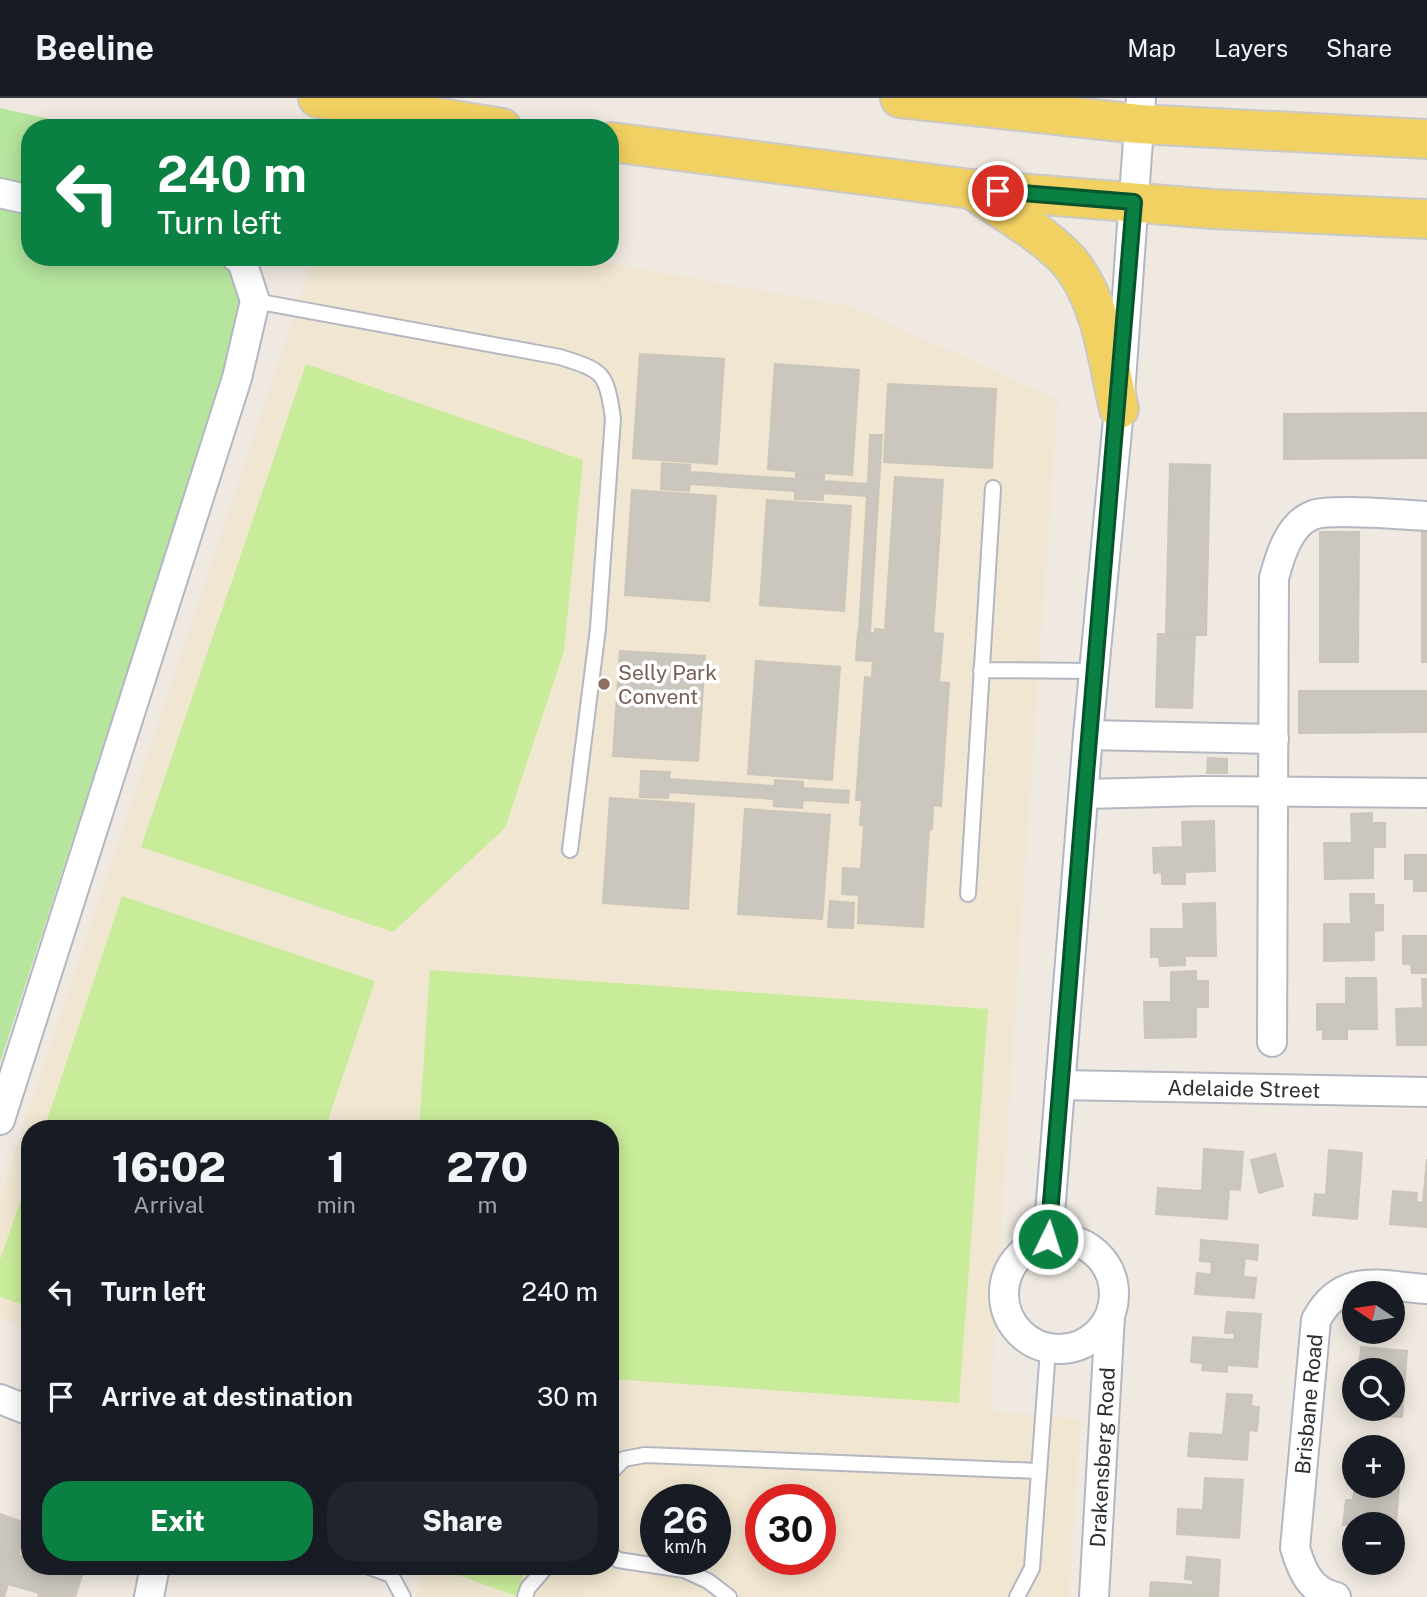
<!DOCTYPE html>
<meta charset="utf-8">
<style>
body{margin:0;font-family:"Public Sans",sans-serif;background:#20242c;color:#f1f3f6;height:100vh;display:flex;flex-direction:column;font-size:26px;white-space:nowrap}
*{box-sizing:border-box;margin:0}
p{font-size:23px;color:#9ea1a6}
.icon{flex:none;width:38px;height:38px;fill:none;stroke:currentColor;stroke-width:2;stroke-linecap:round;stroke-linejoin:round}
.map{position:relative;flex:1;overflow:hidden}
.drawer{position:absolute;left:21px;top:1022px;width:598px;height:455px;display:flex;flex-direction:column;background:#171b24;border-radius:28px;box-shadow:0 4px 18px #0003}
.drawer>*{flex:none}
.banner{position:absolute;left:21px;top:21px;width:598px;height:147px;border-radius:28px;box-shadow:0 4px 18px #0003;background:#0b8043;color:#fff;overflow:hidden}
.needle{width:46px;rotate:283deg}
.controls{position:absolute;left:1342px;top:1183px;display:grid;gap:14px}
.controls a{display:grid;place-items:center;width:63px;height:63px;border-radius:50%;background:#171b24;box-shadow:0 4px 18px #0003;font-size:35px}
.speed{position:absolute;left:640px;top:1386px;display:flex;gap:14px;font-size:35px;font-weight:700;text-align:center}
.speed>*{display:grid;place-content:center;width:91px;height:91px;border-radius:50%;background:#171b24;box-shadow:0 4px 18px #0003;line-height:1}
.speed small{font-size:18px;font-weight:400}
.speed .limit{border:10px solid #d22;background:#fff;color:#111}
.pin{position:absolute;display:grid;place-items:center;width:60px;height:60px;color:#fff;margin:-30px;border:4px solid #fff;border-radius:50%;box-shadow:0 2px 7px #0007}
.me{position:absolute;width:77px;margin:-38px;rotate:4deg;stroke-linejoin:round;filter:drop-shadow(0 0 5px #0008)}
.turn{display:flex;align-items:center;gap:24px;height:147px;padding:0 21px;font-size:32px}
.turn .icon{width:91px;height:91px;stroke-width:2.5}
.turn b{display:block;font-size:49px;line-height:60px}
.eta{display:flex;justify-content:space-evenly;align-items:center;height:119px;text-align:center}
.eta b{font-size:42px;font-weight:800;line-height:49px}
.action{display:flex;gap:14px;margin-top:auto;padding:14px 21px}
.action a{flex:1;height:80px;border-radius:28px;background:#0b8043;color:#fff;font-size:28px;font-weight:800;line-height:80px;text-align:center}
.action a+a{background:#20242c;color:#f1f3f6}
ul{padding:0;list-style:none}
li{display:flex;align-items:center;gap:21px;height:105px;padding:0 21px}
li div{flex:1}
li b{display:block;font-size:26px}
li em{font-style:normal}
header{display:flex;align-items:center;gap:42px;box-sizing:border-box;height:98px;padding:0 35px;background:#171b24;border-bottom:2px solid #363941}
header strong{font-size:33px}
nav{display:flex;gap:38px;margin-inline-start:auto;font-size:24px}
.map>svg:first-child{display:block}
.education{fill:#f0e6d1;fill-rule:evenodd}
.green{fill:#b6e59e}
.pitch{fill:#c9ec9a}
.building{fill:#cbc7bf;stroke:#cbc5ba;stroke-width:2}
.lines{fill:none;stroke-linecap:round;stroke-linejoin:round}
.service-casing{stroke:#b4b7c1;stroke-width:18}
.minor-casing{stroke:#b4b7c1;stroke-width:32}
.primary-casing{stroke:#c9c9c9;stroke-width:42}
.service{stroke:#fff;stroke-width:14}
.minor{stroke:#fff;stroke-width:28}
.primary{stroke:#f2d163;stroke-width:38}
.route-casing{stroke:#07532c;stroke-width:18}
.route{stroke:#0b8043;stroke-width:12}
.education-dot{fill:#8d6e63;stroke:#fff;stroke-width:2.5}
.labels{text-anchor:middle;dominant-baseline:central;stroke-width:7;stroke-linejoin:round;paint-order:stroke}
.education-label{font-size:21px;fill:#785e54;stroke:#fff;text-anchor:start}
.street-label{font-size:21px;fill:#2e2e2e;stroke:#fff}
</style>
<header>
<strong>Beeline</strong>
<nav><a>Map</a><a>Layers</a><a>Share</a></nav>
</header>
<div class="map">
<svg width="1427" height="1499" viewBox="0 0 1427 1499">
<rect width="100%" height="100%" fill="#efe9e1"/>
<path class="education" d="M314 159H573L853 209 1058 302 1018 871 990 1313 1081 1321 1069 1499H415L421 1480 388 1468H611V1031H30V1230L0 1220V1099ZM656 1402H716V1461H656ZM761 1402H821V1461H761Z"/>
<path class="green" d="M0 10 91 30H30V159H262L0 965Z"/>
<path class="pitch" d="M306 266 583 362 564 553 505 730 393 834 141 749Z
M122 798 375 883 325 1031H44Z
M430 872 988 911 959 1305 611 1281V1031H419Z
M30 1074V1209L0 1199V1162Z
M433 1468H527L516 1498Z"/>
<path class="building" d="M640 256 724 261 717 366 633 360Z
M775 266 859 272 852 377 768 371Z
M888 286 996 291 992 370 884 364Z
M1427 315V360L1284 361V316Z
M870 337H882L870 533H859L867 398 823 395V402L795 401V393L690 386 689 393 661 391 662 365 690 367V374L796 381V375L824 377V383L868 386Z
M1170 366 1210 367 1206 537 1166 536Z
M895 379 943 382 933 535 943 536 939 584 949 585 941 708 933 707 932 731 929 732 923 829 858 825 859 797 842 796 843 770 861 771 864 727H860L862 702H856L865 579 872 580 873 563 856 562 858 534 875 535V531L885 532Z
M632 392 716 398 709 503 625 497Z
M767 402 851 408 844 513 760 507Z
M1422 432H1427V564H1422Z
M1320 434H1359L1358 564H1320Z
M1158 536 1195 537 1192 610 1156 609Z
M620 553 705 558 698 663 613 658Z
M756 563 840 569 832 682 748 676Z
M1299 593H1427V634L1299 635Z
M1208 660 1227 661V675H1207Z
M641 673 670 674 669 681 775 688V682L803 684V690L849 693 848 705 803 702 802 710 774 708V701L669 694 668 700 640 699Z
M610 700 694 706 688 811 603 805Z
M745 711 830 717 822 821 738 816Z
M1372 715V725H1385V749H1373V780L1325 781 1324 745H1352L1351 716Z
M1214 723 1215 773 1185 774V786H1162V774L1154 775 1153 750 1183 749 1182 724Z
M1405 757H1427V793H1414V781H1405Z
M1350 796H1374V807H1383V832L1374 833V862L1324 863V826H1351Z
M830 803 854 805 853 830 828 829Z
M1215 805 1216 858H1185V867L1160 868 1159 859H1151V831H1184L1183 806Z
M1403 838H1427V875H1412L1411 866H1403Z
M1196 873V883H1208V909H1196V939L1145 940 1144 904H1171V874Z
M1346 880H1376L1377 931H1347V941H1323V931L1317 932V906H1346Z
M1422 881H1427V947H1397L1396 911 1423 910Z
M1204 1051 1243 1054 1240 1092 1229 1091 1227 1121 1156 1116 1158 1090 1202 1093Z
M1329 1052 1362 1055 1357 1121 1313 1117 1315 1096 1326 1097Z
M1275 1056 1283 1088 1259 1095 1251 1062Z
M1427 1061V1129L1390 1126 1393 1093 1417 1095 1416 1104 1423 1105Z
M1201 1142 1258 1147 1257 1162 1245 1160 1243 1179 1256 1180 1254 1200 1195 1196 1197 1175 1211 1177 1212 1164 1200 1163Z
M1227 1214 1261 1216 1257 1269 1227 1267V1274L1202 1272 1203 1265 1191 1264 1193 1239 1234 1242 1235 1235H1225Z
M1361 1249 1407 1253 1402 1319 1369 1317V1311H1393V1272L1359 1270Z
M1227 1296 1252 1297 1251 1308 1259 1309 1257 1333 1249 1332 1247 1362 1188 1358 1190 1335 1223 1337Z
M1205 1380 1243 1382 1239 1440 1177 1436 1178 1411 1203 1412Z
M1355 1388H1399L1394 1450 1393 1426 1343 1427 1346 1402H1353Z
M0 1416 28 1426 18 1457 30 1461V1468H85L75 1499H38L39 1495 8 1486 4 1499H0Z
M1187 1459 1220 1462 1218 1499H1150L1151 1484 1193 1487V1482L1185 1481Z"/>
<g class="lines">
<defs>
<path id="service" d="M255 203 560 259C604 273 606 274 613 320L598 530 570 752
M981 572 1094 573
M968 796 993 390
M611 1374 624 1361 645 1357 1038 1373
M611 1456 618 1462 684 1472 708 1483 729 1499
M367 1468 391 1477 403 1499
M525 1499 528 1490 547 1468
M1017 1499 1032 1470 1048 1251"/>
<g id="minor">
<path d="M0 95 30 102"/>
<path d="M1088 637 1274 641"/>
<path d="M1085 696 1203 693 1427 695"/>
<path d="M1272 944 1274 480C1280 458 1289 426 1313 417 1330 410 1404 417 1427 418"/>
<path id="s1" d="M1060 987 1427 994"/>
<path d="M0 1022 237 280 255 203 242 163 236 159"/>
<circle cx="1059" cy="1196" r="55"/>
<path d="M1048 1141 1088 637 1119 311 1141 0"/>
<path d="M0 1301 30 1313"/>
<path d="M149 1499 155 1468"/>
<path id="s2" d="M1094 1499 1110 1218"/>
<path id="s3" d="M1336 1499C1310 1493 1302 1473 1295 1450L1316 1222C1342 1173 1381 1188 1427 1191"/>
</g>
<path id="primary" d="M318 0 502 30
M900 0 1139 26 1427 41
M611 44 971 91 1213 111 1427 121
M972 91C1002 113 1054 141 1075 171 1103 211 1108 264 1119 311"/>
</defs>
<use href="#service" class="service-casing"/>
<use href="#minor" class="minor-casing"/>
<use href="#primary" class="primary-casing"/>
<use href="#service" class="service"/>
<use href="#minor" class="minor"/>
<use href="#primary" class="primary"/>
</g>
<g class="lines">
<defs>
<path id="route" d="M998 93 1134 104C1107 450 1074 795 1048 1141"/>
</defs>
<use href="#route" class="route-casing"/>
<use href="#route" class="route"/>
</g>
<circle class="education-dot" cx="604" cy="586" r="7"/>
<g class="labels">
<g class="education-label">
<text x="618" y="574">Selly Park<tspan x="618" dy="24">Convent</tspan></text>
</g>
<g class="street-label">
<text stroke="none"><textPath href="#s1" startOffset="184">Adelaide Street</textPath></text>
<text stroke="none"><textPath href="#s3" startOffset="212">Brisbane Road</textPath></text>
<text stroke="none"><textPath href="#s2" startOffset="140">Drakensberg Road</textPath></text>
</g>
</g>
</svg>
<div class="controls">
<a><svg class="needle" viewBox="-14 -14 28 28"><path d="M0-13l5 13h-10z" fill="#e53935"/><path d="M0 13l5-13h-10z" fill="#9ea1a6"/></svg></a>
<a><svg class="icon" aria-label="search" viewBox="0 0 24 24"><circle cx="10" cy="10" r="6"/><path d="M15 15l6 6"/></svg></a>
<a>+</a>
<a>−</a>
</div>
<div class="speed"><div>26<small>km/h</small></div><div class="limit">30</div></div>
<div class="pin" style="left:998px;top:93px;background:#d93025"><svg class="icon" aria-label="arrive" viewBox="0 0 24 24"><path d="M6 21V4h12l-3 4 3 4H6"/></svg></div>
<svg class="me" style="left:1048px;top:1141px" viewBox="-20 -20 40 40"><circle r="17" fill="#0b8043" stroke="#fff" stroke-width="3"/><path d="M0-11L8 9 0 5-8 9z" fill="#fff"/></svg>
<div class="banner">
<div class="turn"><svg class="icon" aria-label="left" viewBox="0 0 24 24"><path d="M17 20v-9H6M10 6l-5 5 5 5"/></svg><div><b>240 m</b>Turn left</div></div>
</div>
<section class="drawer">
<div class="eta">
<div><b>16:02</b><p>Arrival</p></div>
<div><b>1</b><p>min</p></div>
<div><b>270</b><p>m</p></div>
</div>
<ul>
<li><svg class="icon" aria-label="left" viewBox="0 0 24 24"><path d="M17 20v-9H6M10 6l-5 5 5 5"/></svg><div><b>Turn left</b></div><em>240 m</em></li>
<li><svg class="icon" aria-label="arrive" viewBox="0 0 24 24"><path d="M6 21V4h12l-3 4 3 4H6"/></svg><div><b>Arrive at destination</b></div><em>30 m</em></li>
</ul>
<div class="action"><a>Exit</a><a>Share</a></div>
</section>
</div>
